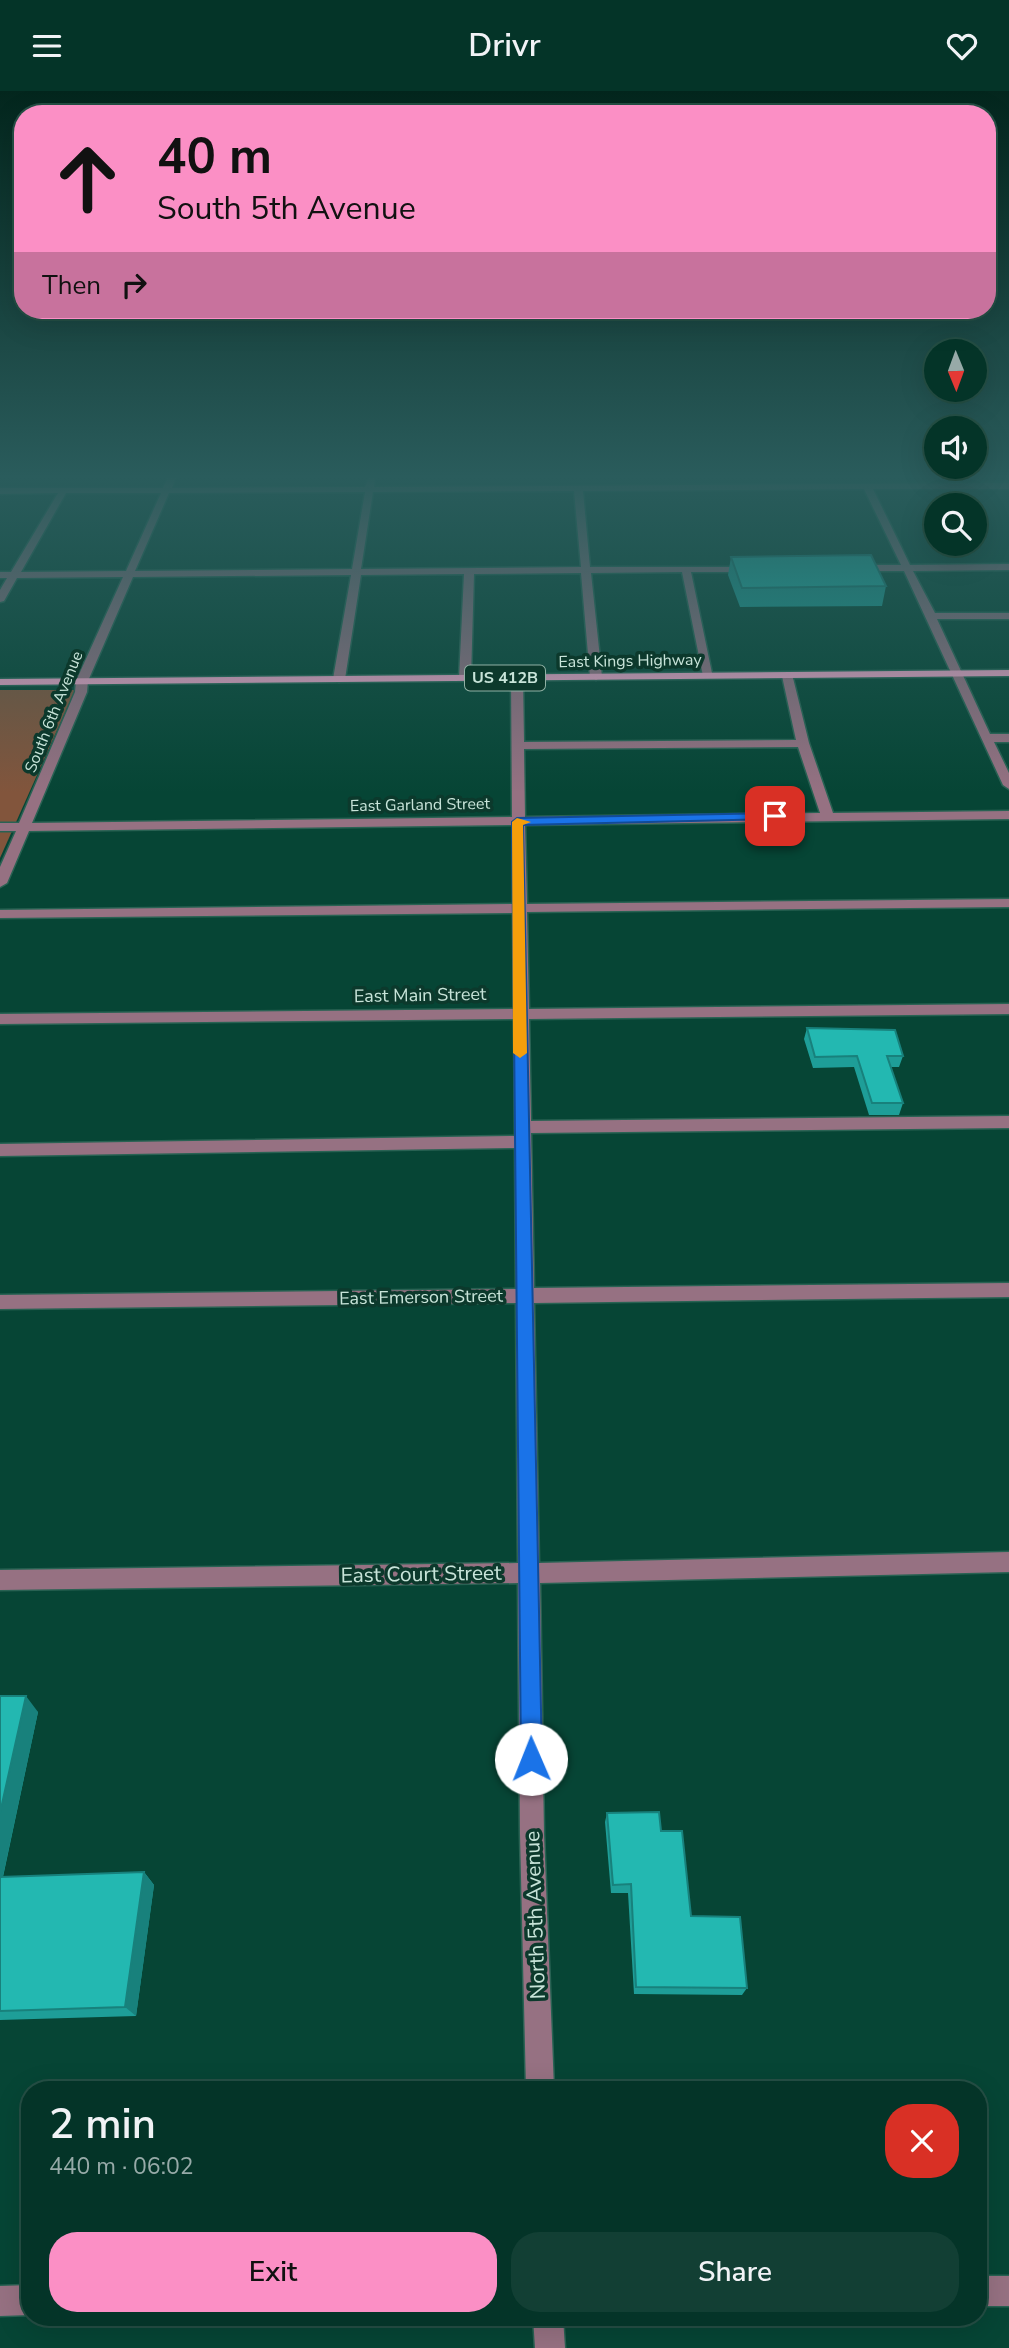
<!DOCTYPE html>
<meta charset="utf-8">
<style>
body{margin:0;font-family:"Nunito Sans",sans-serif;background:#123f34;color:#f1f3f6;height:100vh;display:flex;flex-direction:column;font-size:26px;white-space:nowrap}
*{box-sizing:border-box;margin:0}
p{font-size:23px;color:#97aaa8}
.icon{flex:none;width:38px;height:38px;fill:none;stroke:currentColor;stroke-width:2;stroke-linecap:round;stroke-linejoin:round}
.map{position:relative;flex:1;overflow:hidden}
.sheet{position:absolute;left:21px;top:1990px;width:966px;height:245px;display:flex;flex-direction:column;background:#043428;border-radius:28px;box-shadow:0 7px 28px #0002,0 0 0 2px #254f45}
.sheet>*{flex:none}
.guide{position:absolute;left:14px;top:14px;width:982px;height:214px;border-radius:28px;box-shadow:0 7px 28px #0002,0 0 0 2px #254f45;background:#fb8fc5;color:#111;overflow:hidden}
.needle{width:46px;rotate:179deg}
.buttons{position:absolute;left:924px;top:248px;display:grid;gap:14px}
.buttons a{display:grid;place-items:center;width:63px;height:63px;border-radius:50%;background:#043428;box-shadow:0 7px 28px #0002,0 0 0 2px #254f45;font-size:35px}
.pin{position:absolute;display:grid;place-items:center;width:60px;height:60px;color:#fff;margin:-30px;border-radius:14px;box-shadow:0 4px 10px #0006}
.me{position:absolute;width:77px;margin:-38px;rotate:359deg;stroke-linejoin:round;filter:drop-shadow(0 0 5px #0008)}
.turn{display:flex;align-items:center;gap:24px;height:147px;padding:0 28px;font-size:32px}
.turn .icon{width:91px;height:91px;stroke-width:2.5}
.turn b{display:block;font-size:49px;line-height:60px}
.then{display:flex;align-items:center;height:66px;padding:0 28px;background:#0003;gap:14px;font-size:26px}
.round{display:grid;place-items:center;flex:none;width:74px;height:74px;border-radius:28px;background:#123f34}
.summary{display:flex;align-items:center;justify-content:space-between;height:119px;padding:0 28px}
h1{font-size:42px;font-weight:600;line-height:52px}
.primary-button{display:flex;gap:14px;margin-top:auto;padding:14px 28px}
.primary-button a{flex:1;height:80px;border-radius:28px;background:#fb8fc5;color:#111;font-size:28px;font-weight:600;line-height:80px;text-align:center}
.primary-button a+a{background:#123f34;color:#f1f3f6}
header{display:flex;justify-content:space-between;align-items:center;height:91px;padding:0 28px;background:#043428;font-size:32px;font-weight:600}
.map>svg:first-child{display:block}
.green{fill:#82553c}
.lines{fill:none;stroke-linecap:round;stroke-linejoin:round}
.minor-casing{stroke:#296253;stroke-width:3}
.major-casing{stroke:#296253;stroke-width:3}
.minor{fill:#967182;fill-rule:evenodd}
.major{fill:#f0a4c8;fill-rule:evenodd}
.wall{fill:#1e9e98}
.shaded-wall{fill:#18817c}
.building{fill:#23b8b1;stroke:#18817c;stroke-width:2}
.route{fill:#1a73e8;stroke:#114b97;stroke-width:2}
.slow{fill:#f59e0b}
.labels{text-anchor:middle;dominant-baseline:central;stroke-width:7;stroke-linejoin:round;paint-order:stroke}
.far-street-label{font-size:16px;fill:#c8e4d9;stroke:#0c392c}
.shield{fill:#0c392c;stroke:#90b1a5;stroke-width:2}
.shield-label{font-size:16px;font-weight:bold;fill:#c8e4d9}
.street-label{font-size:18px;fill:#c8e4d9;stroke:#0c392c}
.near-street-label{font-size:21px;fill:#c8e4d9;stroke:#0c392c}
</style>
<header><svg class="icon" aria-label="menu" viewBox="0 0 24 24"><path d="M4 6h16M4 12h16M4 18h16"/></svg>Drivr<svg class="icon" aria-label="heart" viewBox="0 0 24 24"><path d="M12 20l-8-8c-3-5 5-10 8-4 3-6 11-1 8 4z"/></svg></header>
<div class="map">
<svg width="1009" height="2257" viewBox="0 0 1009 2257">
<rect width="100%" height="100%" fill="#064535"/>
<path class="green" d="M0 599H75L0 767Z"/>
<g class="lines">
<defs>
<path id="minor" d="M168 386H176L172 397 365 396 369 386 375 388 374 396 1009 392V398H873L910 474 1009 473V479L913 480 935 522H1009V528H937L990 643H1009V651H994L1009 682V698L1003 694 904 480H854L849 477 854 474H901L864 398 583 400 590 476H755V480L752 481H691L713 587 703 585 682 481 591 482 602 586 596 589 590 586 581 482 474 483 471 587 465 590 459 587 464 483 361 484 345 588 339 591 333 588 351 484 133 486 88 590 87 601 32 732 512 726 511 587 517 584 523 587 524 651 796 649 782 585 792 583 809 652 833 722 1009 720V728L525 734 527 813 1009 808V816L527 821 529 918 1009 913V923L529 928 531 1030 1009 1025V1037L531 1042 534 1197 1009 1192V1206L534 1212 539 1472 1009 1461V1481L540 1492 544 1743 554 1998H526L520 1743 518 1492 0 1499V1479L518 1472 516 1212 0 1218V1204L516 1198 515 1057 0 1065V1053L515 1045 514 928 0 933V923L514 918 513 822 0 827V819L513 813V734L29 740 7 792 0 796V776L16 740H0V732H19L75 601 76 590 123 486 17 487 4 510 0 511V499L7 487H0V481H11L58 402 0 403V397H163ZM574 400 581 476 361 478 373 401ZM365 401 352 478 135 480 169 402ZM66 402H161L126 480 21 481ZM798 656 820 722 525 726 524 658Z
M978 2185H1009V2215H978Z
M30 2194V2224L0 2225V2195Z
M533 2226H563L565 2257H535Z"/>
<path id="major" d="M1009 579V585L0 594V588Z"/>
</defs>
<use href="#minor" class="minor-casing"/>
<use href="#major" class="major-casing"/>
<use href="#minor" class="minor"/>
<use href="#major" class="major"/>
</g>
<path class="wall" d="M731 466 886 495 882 515 740 516 728 484Z
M807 937 903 965 899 976H891L903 1012 899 1024H869L854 976 813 977 804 948Z
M0 1605 38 1621 3 1786 144 1781 154 1794 136 1925 0 1929Z
M607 1722 661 1740 691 1825 747 1897 742 1904 634 1903 628 1802H611L605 1731Z"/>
<path class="shaded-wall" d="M26 1605 38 1621 0 1799V1722Z
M144 1781 154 1794 136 1925 125 1916Z"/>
<path class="building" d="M871 464 886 495 742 497 731 466Z
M807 937 895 939 903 965H887L903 1012H872L857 965 815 966Z
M0 1605H26L0 1722Z
M659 1721 661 1740H682L691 1825 740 1826 747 1897 636 1896 631 1793 613 1794 607 1722Z
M144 1781 125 1916 0 1920V1786Z"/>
<linearGradient id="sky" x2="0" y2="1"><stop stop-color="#03261d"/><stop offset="0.55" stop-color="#2a5c5c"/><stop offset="1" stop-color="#2a5c5c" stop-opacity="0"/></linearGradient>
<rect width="1009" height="702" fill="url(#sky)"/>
<path class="route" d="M775 722 780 723V728L523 734 542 1668 539 1675 531 1678 524 1675 521 1668 512 731 517 727Z"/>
<path class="slow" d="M517 727 531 731 523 734 527 962 520 967 513 962 512 731Z"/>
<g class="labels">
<g class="far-street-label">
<text transform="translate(630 570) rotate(-1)">East Kings Highway</text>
<text transform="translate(54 621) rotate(-68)">South 6th Avenue</text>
<text transform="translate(420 714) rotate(-1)">East Garland Street</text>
</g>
<rect class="shield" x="465" y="574.5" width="80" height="25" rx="5"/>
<g class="shield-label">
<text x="505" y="587">US 412B</text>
</g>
<g class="street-label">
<text transform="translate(420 904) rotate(-1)">East Main Street</text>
<text transform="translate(421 1206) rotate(-1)">East Emerson Street</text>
</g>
<g class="near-street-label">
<text transform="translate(421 1483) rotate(-1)">East Court Street</text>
<text transform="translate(535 1824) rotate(-92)">North 5th Avenue</text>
</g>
</g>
</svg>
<div class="buttons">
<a><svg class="needle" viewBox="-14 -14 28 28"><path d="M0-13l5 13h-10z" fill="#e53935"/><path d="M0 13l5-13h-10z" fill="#97aaa8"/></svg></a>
<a><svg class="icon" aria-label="sound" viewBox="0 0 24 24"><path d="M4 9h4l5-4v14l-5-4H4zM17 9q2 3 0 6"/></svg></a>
<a><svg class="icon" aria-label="search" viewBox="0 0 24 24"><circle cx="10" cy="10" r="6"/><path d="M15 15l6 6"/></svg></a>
</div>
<div class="pin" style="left:775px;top:725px;background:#d93025"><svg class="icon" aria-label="arrive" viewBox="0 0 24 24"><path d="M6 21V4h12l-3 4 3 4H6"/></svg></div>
<svg class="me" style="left:531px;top:1668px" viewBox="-20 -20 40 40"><circle r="19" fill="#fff"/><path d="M0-13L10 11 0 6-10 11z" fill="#1a73e8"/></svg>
<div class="guide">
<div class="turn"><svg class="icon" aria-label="ahead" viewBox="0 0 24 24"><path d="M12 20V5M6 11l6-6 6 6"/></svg><div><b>40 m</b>South 5th Avenue</div></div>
<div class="then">Then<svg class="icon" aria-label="right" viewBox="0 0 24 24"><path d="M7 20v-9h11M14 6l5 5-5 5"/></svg></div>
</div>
<section class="sheet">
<div class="summary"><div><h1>2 min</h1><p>440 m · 06:02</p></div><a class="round" style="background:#d93025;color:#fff"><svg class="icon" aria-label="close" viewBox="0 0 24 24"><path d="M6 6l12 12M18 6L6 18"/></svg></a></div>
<div class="primary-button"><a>Exit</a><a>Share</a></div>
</section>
</div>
